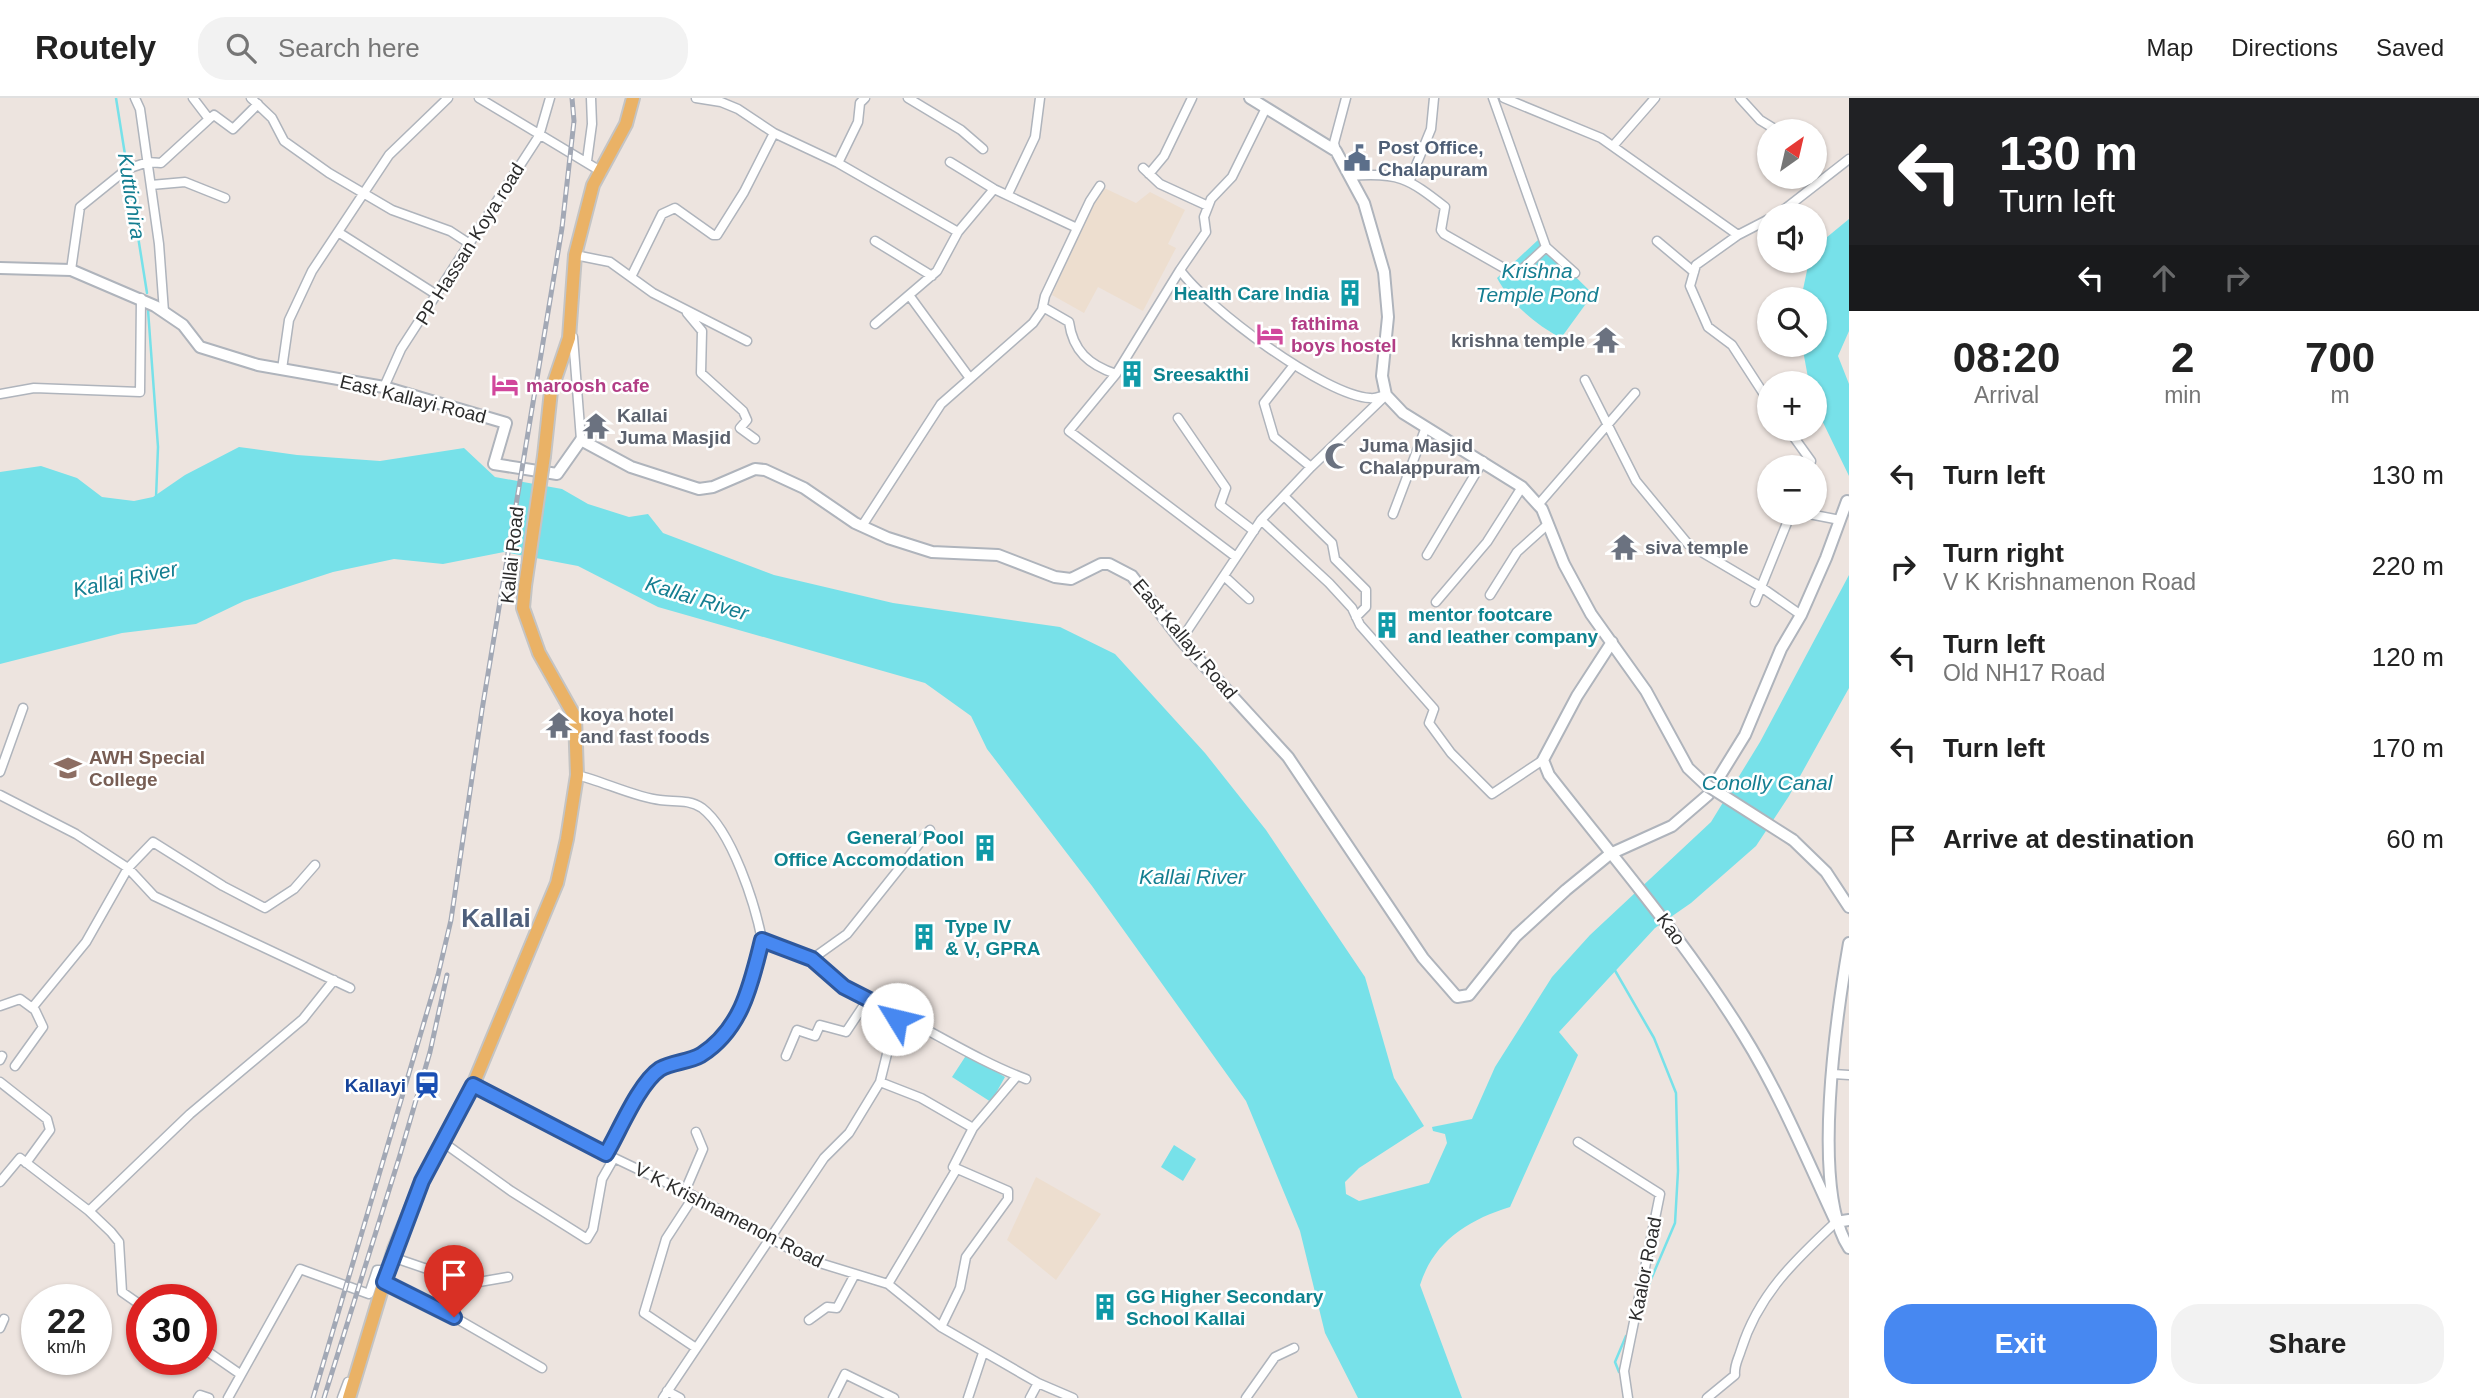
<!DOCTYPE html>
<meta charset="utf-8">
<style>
body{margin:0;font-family:Arial,sans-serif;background:#f2f2f2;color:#222;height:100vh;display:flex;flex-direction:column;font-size:26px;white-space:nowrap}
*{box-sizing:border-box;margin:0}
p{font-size:23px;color:#767676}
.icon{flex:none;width:38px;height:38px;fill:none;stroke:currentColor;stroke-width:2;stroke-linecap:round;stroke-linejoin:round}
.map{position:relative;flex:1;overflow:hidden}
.sheet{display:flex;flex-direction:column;background:#fff;width:630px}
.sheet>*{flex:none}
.top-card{background:#202124;color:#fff;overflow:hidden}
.needle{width:46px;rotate:34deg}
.buttons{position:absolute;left:1757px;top:21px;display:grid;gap:14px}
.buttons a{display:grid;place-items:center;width:70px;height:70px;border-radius:50%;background:#fff;box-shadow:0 2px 5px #0004;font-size:35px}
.speed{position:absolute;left:21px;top:1186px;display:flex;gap:14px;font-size:35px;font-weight:700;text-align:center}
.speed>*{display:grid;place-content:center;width:91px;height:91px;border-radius:50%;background:#fff;box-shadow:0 2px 5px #0004;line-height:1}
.speed small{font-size:18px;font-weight:400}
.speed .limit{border:10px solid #d22;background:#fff;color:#111}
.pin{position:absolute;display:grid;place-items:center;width:60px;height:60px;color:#fff;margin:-72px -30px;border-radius:50% 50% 50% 0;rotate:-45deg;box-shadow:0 0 7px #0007}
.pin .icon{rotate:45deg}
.me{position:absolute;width:77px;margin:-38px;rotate:306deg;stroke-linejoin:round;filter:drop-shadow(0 0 5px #0008)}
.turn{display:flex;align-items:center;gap:24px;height:147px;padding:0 35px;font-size:32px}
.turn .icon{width:91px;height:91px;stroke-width:2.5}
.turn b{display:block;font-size:49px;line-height:60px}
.lanes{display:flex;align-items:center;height:66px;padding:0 35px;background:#0003;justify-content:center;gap:35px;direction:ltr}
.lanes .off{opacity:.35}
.eta{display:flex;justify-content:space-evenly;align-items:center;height:119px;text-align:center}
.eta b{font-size:42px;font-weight:600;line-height:49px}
.cta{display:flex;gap:14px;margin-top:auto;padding:14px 35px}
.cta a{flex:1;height:80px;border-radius:28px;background:#4788f1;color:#fff;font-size:28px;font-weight:600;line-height:80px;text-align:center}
.cta a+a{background:#f2f2f2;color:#222}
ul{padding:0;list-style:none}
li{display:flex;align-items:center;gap:21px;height:91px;padding:0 35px}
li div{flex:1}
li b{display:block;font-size:26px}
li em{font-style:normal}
header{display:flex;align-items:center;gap:42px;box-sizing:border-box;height:98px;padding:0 35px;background:#fff;border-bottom:2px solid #e0e0e0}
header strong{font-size:33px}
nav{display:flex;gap:38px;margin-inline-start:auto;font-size:24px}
.search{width:490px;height:63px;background:#f2f2f2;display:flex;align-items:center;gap:18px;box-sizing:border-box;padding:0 24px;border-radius:28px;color:#767676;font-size:26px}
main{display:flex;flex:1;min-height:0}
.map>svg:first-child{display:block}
.education{fill:#eddecf}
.water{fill:#77e1e9}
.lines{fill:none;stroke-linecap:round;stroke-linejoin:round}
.stream{stroke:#77e1e9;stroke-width:2.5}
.street-casing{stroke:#afb4bc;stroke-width:11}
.secondary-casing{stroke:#afb4bc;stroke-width:14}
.primary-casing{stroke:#c4c4c4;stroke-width:16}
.street{stroke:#fff;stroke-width:8}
.secondary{stroke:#fff;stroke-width:10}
.primary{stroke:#eab266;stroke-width:12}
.rail-casing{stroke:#a2a8b5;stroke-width:5}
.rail{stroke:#fff;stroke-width:2.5;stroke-dasharray:8;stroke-linecap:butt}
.secondary-bridge-casing{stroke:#afb4bc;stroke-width:14;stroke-linecap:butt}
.primary-bridge-casing{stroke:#c4c4c4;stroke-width:16;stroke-linecap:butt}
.secondary-bridge{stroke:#fff;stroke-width:10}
.primary-bridge{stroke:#eab266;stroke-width:12}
.route-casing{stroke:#2e589d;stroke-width:18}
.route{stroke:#4788f1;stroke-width:12}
.labels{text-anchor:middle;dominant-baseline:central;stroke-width:5;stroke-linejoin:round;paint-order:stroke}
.service-label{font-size:19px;font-weight:bold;fill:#4e5e75;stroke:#fff;text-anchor:start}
.street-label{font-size:19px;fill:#2c2c2c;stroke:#fff}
.culture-label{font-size:19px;font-weight:bold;fill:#0d838f;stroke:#fff;text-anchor:start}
.hotel-label{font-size:19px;font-weight:bold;fill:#b23c85;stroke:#fff;text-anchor:start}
.worship-label{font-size:19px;font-weight:bold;fill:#5b616d;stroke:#fff;text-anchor:start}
.education-label{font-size:19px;font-weight:bold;fill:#785e54;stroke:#fff;text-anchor:start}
.transit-label{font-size:19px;font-weight:bold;fill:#164399;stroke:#fff;text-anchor:end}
.water-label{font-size:21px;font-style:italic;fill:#147e91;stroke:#fff}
.district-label{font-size:26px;font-weight:bold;fill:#4e5f7b;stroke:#fff}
</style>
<header>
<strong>Routely</strong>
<div class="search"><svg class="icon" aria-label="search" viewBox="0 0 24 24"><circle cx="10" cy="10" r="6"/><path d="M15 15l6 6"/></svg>Search here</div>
<nav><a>Map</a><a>Directions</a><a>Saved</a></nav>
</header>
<main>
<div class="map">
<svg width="1849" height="1300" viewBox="0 0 1849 1300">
<rect width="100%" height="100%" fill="#ede4df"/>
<path class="education" d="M1100 88 1136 105 1150 94 1185 112 1168 146 1176 150 1143 213 1098 189 1084 215 1052 197Z
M1036 1079 1101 1116 1056 1182 1007 1142Z"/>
<path class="water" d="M1849 121V233L1838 258 1849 286V378L1815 308V285H1809L1802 247H1815V201H1801L1809 163H1815V149Z
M1538 142 1593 196 1561 240C1536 227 1510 205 1497 180Z
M239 349 297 357 380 363 464 350 495 379 562 391 588 406 629 419 648 416 663 435 774 477 893 505 1060 529 1115 556 1205 655 1266 732 1365 879 1394 980 1424 1028 1359 1070 1345 1084 1346 1096 1359 1103 1429 1085 1447 1045 1445 1036 1433 1033 1432 1029 1472 1021 1495 969 1552 879 1590 837 1711 724 1760 644 1849 477V590L1789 698 1756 748 1691 805 1655 830 1559 934 1578 957 1510 1109C1468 1122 1434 1143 1420 1187L1462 1300H1358L1325 1235 1300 1133 1246 1003 1092 788 987 651 971 618 925 585 658 509 578 468 504 454 443 466 394 461 333 474 244 503 196 526 122 535 0 566V374L41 368 77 380 102 399 134 403 153 399 185 377Z
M967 956 1005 979 991 1004 952 979Z
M1174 1047 1196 1061 1183 1083 1161 1069Z"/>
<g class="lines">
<path class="stream" d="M116 0 147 195
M148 212 158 349 156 400
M1613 869 1654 940 1676 995 1678 1073 1675 1125 1649 1186
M1619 1274 1615 1264 1626 1238"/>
<defs>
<path id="street" d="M135 0 140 11 159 146 164 214
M251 0 272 20 284 43 329 75 392 112 450 133 470 146
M479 0 602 74
M696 0 721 4 738 11 774 35 838 65 958 134
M908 0 961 32 983 51
M1493 0 1546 149 1575 175
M1504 0 1601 40 1738 137 1696 167 1690 188 1708 229 1732 247 1769 304
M1740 0 1760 22 1778 33
M1266 10 1232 79 1211 101 1204 119 1206 134 1180 172C1206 209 1325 298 1370 300 1375 301 1381 298 1386 297
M209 21 214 17 233 31 258 6
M1613 48 1655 0
M1336 53 1334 45 1346 0
M587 63 592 26 591 0
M950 64 994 91 1077 130
M838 65 858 24 860 5 865 0
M1143 70 1160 86 1208 108
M1149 76 1164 58 1192 0
M1350 78C1398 74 1408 80 1445 109L1441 132 1444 136 1516 177 1546 149
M1410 82 1431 31 1434 0
M151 87 185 84 225 100
M1008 96 1035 39 1040 0
M1777 117 1849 61
M338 134 437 197
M1738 137 1769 121
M875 143 932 178
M1657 143 1694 174
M575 157 610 164 653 195 747 243
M71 172 80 109 127 71 148 64 161 65 209 21 193 0
M631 179 662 116 675 110 713 137H717L744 94 774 35
M909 197 969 279
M1043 209 1069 224C1073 253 1089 267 1116 276L1180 172
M687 215 702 233 701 275 743 313 747 322 740 330 755 341
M875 226 937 173 958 134 994 91
M573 239 581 342
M1294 267 1264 305 1274 339 1311 369
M282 271 289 222 312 173 389 57 448 0
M1116 276 1069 333 1236 459
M1585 282 1636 383 1688 446 1761 489 1801 517
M384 289 401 251 539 38 550 0
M0 296 34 290 140 294 141 200
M1178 320 1226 390 1220 407 1254 433
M1788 331 1811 363 1809 369
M1284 398 1332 445 1335 461 1366 492V509L1356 519
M1538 407 1635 295
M1804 415 1840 422
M1393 416 1426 329
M1261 422 1329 485 1352 510 1360 527 1434 611 1429 625 1451 655 1492 696 1543 662
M862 428 941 306 1033 225 1042 212 1045 198 1090 103 1100 88
M1427 457 1483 363
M1224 478 1249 501
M1490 497 1517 454 1547 427
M1436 504 1487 444 1522 389
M1755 504 1791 415
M1181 542 1261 422 1311 369 1386 297
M0 674 23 610
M577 677C602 683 637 700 660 702 674 704 689 701 702 710 732 733 755 806 762 842L812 861 844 889 897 916 880 984 921 1000 973 1030 953 1069 1008 1093V1101L966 1159 960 1190 941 1229
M0 697 76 736 128 770 153 744 223 788 265 810 294 791 315 767
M812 861 847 836 930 732
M0 908 20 901 35 912 43 929 15 968
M32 910 86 844 128 770 154 798 350 890
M897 916C940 938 981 964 1026 981
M786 958 797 932 815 938 820 927 846 934 868 901
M0 962 2 958
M1833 976 1849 977
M0 984 47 1021 50 1032 26 1065
M473 987 606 1056 694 1098 810 1162 888 1186 941 1229 1038 1285 1030 1300
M973 1030 1017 978
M1578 1044 1660 1096 1624 1273 1628 1300
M444 1045 511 1093 587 1141 593 1131 602 1081 614 1060
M606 1056C622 1029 635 998 657 975 668 963 688 965 701 957 742 931 751 886 762 842
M0 1084 20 1060 89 1113 111 1134 119 1144 122 1194 142 1208
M685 1093 703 1051 696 1034
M694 1098 666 1141 644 1215 696 1250
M89 1113 190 1016 303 921 334 882
M392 1159 430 1172 462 1193 479 1184 508 1179
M384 1184 454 1219 542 1270
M888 1186 956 1072
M809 1222 827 1209 837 1210 855 1176
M0 1230 4 1221
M201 1249 240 1276
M1038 1285 1073 1300
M667 1293 680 1300
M198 1300 200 1297 209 1300
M228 1300 300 1171 369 1196 377 1172H388
M342 1300 348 1284
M663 1300 824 1060 849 1035 880 984
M833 1300 845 1276 894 1300
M968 1300 983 1255
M1246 1300 1275 1259 1294 1250
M1707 1300 1735 1277C1734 1267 1738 1262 1741 1252 1758 1197 1795 1162 1836 1124"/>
<path id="secondary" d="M1250 0 1336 53 1364 105 1384 174 1388 219 1382 278 1386 297 1403 315 1522 389 1542 411 1564 466 1591 516 1646 593 1688 670 1705 686
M0 170 71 172 155 208 183 227 200 249 258 267 384 289 506 325 494 366 557 376 581 342 631 369 699 391 713 389 755 371 765 372 804 390 855 425 888 440 932 454 998 457 1055 479 1071 481 1101 466H1109L1132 478 1181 542 1288 659 1423 860 1457 899 1469 897 1516 838 1566 792 1610 756 1672 728 1708 697 1745 637 1781 551 1801 517 1826 460 1847 403
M1612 544 1577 598 1543 662 1549 677C1616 763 1687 845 1744 938 1780 996 1807 1062 1836 1124L1849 1122
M1793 742 1826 774 1849 809
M1849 845C1837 914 1810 1092 1849 1150"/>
<path id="primary" d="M544 358 551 293 569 240 575 157 593 87 626 26 633 0
M349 1300 394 1151 422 1083 473 987 557 785 567 741 577 677 575 619 539 555 523 510 525 488"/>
</defs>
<use href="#street" class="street-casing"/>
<use href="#secondary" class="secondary-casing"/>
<use href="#primary" class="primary-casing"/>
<use href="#street" class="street"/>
<use href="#secondary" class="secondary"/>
<use href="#primary" class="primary"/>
<defs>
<path id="rail" d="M313 1300 438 877 451 822 482 612 562 130 574 23 572 0
M324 1300 400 1057 430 954 447 877"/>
</defs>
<use href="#rail" class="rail-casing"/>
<use href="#rail" class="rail"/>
<defs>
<path id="secondary-bridge" d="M1705 686 1793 742"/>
<path id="primary-bridge" d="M525 488 544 358"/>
</defs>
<use href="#secondary-bridge" class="secondary-bridge-casing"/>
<use href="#primary-bridge" class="primary-bridge-casing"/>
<use href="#secondary-bridge" class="secondary-bridge"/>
<use href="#primary-bridge" class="primary-bridge"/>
</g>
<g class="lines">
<defs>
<path id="route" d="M454 1219 384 1184 422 1083 473 987 606 1056C619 1034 639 985 660 971 672 964 689 964 701 957 742 931 751 886 762 842L812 861 844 889 897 916V921"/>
</defs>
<use href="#route" class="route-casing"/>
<use href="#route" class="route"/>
</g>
<defs>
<symbol id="civic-bare" viewBox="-9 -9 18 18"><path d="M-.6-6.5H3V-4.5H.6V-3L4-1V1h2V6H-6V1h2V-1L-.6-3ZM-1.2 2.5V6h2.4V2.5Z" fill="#5c6f8a" stroke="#fff" stroke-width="2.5" paint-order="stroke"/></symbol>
<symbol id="building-bare" viewBox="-9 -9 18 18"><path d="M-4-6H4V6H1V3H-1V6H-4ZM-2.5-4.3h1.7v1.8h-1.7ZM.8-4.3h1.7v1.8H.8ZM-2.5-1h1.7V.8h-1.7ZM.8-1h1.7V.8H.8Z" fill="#0f9aa8" stroke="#fff" stroke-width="2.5" paint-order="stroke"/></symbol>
<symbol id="hotel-bare" viewBox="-9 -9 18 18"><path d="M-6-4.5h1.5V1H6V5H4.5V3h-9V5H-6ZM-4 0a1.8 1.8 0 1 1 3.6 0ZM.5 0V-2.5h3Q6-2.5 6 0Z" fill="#d1479c" stroke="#fff" stroke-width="2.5" paint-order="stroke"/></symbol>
<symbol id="temple-bare" viewBox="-9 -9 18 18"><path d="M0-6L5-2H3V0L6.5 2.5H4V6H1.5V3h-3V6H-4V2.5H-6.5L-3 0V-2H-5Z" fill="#6b7280" stroke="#fff" stroke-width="2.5" paint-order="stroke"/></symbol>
<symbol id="mosque-bare" viewBox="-9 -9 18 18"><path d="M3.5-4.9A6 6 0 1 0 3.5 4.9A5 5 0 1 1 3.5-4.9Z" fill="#6b7280" stroke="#fff" stroke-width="2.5" paint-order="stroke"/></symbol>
<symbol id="university-bare" viewBox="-9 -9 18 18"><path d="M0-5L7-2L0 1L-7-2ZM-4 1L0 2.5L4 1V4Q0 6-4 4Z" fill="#8d6e63" stroke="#fff" stroke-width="2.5" paint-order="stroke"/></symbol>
<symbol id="station-bare" viewBox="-9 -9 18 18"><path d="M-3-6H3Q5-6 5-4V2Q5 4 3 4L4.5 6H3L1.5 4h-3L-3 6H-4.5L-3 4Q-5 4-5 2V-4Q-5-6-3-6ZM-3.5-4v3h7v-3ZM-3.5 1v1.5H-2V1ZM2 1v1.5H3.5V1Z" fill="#1a4fb4" stroke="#fff" stroke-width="2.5" paint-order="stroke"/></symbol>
</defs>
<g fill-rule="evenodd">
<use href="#civic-bare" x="1338" y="41" width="38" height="38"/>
<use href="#building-bare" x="1331" y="176" width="38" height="38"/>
<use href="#hotel-bare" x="1251" y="217" width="38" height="38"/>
<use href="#temple-bare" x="1587" y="223" width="38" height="38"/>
<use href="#building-bare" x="1113" y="257" width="38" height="38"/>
<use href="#hotel-bare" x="486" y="268" width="38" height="38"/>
<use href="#temple-bare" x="577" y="309" width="38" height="38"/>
<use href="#mosque-bare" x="1319" y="339" width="38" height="38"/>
<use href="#temple-bare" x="1605" y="430" width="38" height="38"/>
<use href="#building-bare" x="1368" y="508" width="38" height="38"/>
<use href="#temple-bare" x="540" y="608" width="38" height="38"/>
<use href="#university-bare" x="49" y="651" width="38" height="38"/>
<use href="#building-bare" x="966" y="731" width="38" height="38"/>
<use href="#building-bare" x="905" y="820" width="38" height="38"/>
<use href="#station-bare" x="408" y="968" width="38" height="38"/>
<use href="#building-bare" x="1086" y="1190" width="38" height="38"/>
</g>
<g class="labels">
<g class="service-label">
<text x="1378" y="49">Post Office,<tspan x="1378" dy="22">Chalapuram</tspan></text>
</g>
<g class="street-label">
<text transform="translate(470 146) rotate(-58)">PP Hassan Koya road</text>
<text transform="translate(413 301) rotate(14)">East Kallayi Road</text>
<text transform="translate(512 457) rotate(-84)">Kallai Road</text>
<text transform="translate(1185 541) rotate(50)">East Kallayi Road</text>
<text transform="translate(1671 831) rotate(54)">Kao</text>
<text transform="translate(729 1117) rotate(27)">V K Krishnamenon Road</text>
<text transform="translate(1645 1171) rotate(-79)">Kaalor Road</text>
</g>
<g class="culture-label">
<text x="1329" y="195" text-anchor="end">Health Care India</text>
<text x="1153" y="276">Sreesakthi</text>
<text x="1408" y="516">mentor footcare<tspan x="1408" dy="22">and leather company</tspan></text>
<text x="964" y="739" text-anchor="end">General Pool<tspan x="964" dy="22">Office Accomodation</tspan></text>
<text x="945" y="828">Type IV<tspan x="945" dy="22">&amp; V, GPRA</tspan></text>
<text x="1126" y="1198">GG Higher Secondary<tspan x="1126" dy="22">School Kallai</tspan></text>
</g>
<g class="hotel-label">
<text x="1291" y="225">fathima<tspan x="1291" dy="22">boys hostel</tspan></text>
<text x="526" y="287">maroosh cafe</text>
</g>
<g class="worship-label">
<text x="1585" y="242" text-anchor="end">krishna temple</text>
<text x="617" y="317">Kallai<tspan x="617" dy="22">Juma Masjid</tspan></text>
<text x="1359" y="347">Juma Masjid<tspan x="1359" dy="22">Chalappuram</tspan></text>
<text x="1645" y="449">siva temple</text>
<text x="580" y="616">koya hotel<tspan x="580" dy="22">and fast foods</tspan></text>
</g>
<g class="education-label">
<text x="89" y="659">AWH Special<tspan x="89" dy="22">College</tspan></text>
</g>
<g class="transit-label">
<text x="406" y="987">Kallayi</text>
</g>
<g class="water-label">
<text transform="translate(132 98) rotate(81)">Kuttichira</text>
<text x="1537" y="172">Krishna<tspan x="1537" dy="24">Temple Pond</tspan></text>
<text transform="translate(125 481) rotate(-12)">Kallai River</text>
<text transform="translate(697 500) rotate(17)">Kallai River</text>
<text x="1767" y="684">Conolly Canal</text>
<text x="1192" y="778">Kallai River</text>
</g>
<g class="district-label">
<text x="496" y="820">Kallai</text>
</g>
</g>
</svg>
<div class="buttons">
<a><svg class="needle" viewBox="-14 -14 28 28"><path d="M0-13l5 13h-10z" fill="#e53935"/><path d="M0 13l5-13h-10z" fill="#767676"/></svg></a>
<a><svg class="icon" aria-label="sound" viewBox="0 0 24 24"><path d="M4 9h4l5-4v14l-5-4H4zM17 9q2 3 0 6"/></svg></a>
<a><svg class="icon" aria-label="search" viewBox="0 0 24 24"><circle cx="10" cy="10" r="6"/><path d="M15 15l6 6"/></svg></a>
<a>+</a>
<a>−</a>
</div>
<div class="speed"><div>22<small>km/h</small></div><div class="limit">30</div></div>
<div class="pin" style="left:454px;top:1219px;background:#d93025"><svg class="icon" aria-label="arrive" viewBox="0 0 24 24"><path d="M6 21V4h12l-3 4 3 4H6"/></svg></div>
<svg class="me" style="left:897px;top:921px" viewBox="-20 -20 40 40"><circle r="19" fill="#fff"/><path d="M0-13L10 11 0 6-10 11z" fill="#4788f1"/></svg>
</div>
<section class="sheet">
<div class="top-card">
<div class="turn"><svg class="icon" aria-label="left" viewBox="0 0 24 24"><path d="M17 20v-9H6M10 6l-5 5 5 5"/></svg><div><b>130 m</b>Turn left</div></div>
<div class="lanes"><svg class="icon" aria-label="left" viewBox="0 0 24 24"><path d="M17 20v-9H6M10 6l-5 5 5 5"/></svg><svg class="icon off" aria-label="ahead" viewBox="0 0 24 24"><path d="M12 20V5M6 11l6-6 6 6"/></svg><svg class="icon off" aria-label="right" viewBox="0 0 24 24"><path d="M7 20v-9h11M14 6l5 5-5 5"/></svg></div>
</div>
<div class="eta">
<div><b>08:20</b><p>Arrival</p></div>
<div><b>2</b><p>min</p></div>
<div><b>700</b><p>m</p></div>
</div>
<ul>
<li><svg class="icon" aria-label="left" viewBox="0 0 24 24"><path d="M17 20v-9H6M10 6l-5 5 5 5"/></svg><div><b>Turn left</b></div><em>130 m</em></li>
<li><svg class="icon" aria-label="right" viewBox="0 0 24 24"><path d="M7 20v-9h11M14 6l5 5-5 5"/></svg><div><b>Turn right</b><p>V K Krishnamenon Road</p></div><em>220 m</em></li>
<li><svg class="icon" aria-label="left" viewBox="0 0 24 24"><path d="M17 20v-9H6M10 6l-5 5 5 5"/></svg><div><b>Turn left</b><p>Old NH17 Road</p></div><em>120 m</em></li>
<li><svg class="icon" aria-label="left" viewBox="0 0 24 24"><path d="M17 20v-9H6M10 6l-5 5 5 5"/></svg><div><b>Turn left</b></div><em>170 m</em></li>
<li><svg class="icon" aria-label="arrive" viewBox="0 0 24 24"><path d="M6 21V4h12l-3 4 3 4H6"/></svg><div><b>Arrive at destination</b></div><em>60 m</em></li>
</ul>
<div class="cta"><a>Exit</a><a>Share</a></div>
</section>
</main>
